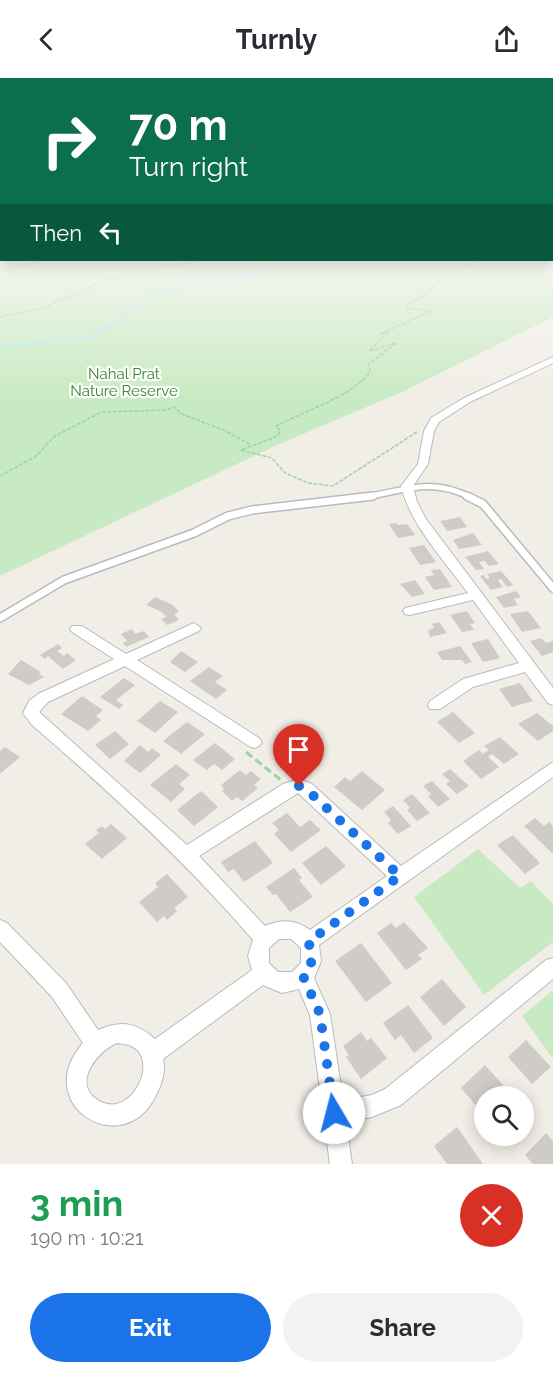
<!DOCTYPE html>
<meta charset="utf-8">
<style>
body{margin:0;font-family:Raleway,sans-serif;background:#f2f2f3;color:#2b2b33;height:100vh;display:flex;flex-direction:column;font-size:22px;white-space:nowrap}
*{box-sizing:border-box;margin:0}
p{font-size:20px;color:#7c7c81}
.icon{flex:none;width:33px;height:33px;fill:none;stroke:currentColor;stroke-width:2;stroke-linecap:round;stroke-linejoin:round}
.map{position:relative;height:1086px;overflow:hidden}
.side{display:flex;flex-direction:column;background:#fff;flex:1}
.side>*{flex:none}
.guide{position:absolute;left:0px;top:0px;width:554px;height:183px;box-shadow:0 3px 15px #0003;background:#0b6e4f;color:#fff;overflow:hidden}
.controls{position:absolute;left:474px;top:1008px;display:grid;gap:12px}
.controls a{display:grid;place-items:center;width:60px;height:60px;border-radius:50%;background:#fff;box-shadow:0 3px 15px #0003;font-size:30px}
.pin{position:absolute;display:grid;place-items:center;width:51px;height:51px;color:#fff;margin:-62px -26px;border-radius:50% 50% 50% 0;rotate:-45deg;box-shadow:0 0 6px #0007}
.pin .icon{rotate:45deg}
.me{position:absolute;width:66px;margin:-33px;rotate:352deg;stroke-linejoin:round;filter:drop-shadow(0 0 4px #0008)}
.turn{display:flex;align-items:center;gap:21px;height:126px;padding:0 30px;font-size:27px}
.turn .icon{width:78px;height:78px;stroke-width:2.5}
.turn b{display:block;font-size:42px;line-height:51px}
.then{display:flex;align-items:center;height:57px;padding:0 30px;background:#0003;gap:12px;font-size:22px}
.round{display:grid;place-items:center;flex:none;width:63px;height:63px;border-radius:32px;background:#f2f2f3}
.head{display:flex;align-items:center;justify-content:space-between;height:102px;padding:0 30px}
h1{font-size:36px;font-weight:700;line-height:45px;color:#1e9e55}
.primary-button{display:flex;gap:12px;margin-top:auto;padding:12px 30px}
.primary-button a{flex:1;height:69px;border-radius:36px;background:#1a73e8;color:#fff;font-size:24px;font-weight:700;line-height:69px;text-align:center}
.primary-button a+a{background:#f2f2f3;color:#2b2b33}
header{display:flex;justify-content:space-between;align-items:center;height:78px;padding:0 30px;background:#fff;font-size:27px;font-weight:700}
.map>svg:first-child{display:block}
.green{fill:#c8eac2}
.lines{fill:none;stroke-linecap:round;stroke-linejoin:round}
.stream{stroke:#a9e6ff;stroke-width:2}
.building{fill:#cfcbc6}
.service-far1-casing{stroke:#b7bbbe;stroke-width:8}
.service-casing{stroke:#b7bbbe;stroke-width:10}
.minor-casing{stroke:#b7bbbe;stroke-width:2}
.path-far1{stroke:#9ed3a6;stroke-width:1.5;stroke-dasharray:4 1.5;stroke-linecap:butt}
.path{stroke:#9ed3a6;stroke-width:3;stroke-dasharray:8 4;stroke-linecap:butt}
.service-far1{stroke:#fff;stroke-width:5}
.service{stroke:#fff;stroke-width:7}
.minor{fill:#fff;fill-rule:evenodd}
.route{stroke:#1a73e8;stroke-width:10;stroke-dasharray:0 18}
.labels{text-anchor:middle;dominant-baseline:central;stroke-width:4.5;stroke-linejoin:round;paint-order:stroke}
.far-park-label{font-size:15px;fill:#38862f;stroke:#fff}
</style>
<header><svg class="icon" aria-label="back" viewBox="0 0 24 24"><path d="M15 5l-7 7 7 7"/></svg>Turnly<svg class="icon" aria-label="share" viewBox="0 0 24 24"><path d="M12 15V3M7 8l5-5 5 5M5 13v7h14v-7"/></svg></header>
<div class="map">
<svg width="553" height="1086" viewBox="0 0 553 1086">
<rect width="100%" height="100%" fill="#f1eee7"/>
<path class="green" d="M0 169 2 182H552L553 169V239L402 314 277 367 0 498Z
M478 771 520 810 531 803 553 826V864L484 917 414 819Z
M553 912V981L522 938Z"/>
<g class="lines">
<path class="stream" d="M0 269 90 259 123 241 149 216 258 195 294 182"/>
</g>
<path class="building" d="M460 439 467 449 447 453 440 443Z
M396 445 398 447 407 446 415 457 398 460 389 446Z
M473 455 482 467 459 471 453 462Z
M424 467 436 484 420 487 409 470Z
M488 473 499 486 489 488 485 483 479 484 484 491 476 492 465 479Z
M440 491 452 509 434 512 425 499 434 497 431 492Z
M501 493 513 507 507 509 501 501 498 502 503 509 491 512 480 498 484 497 486 501 490 500 487 496Z
M415 502 425 516 412 519 400 506Z
M516 513 521 519 514 521 518 527 504 530 496 519Z
M155 519 173 527 179 534 174 536 179 542 167 547 161 541 166 539 162 534 146 527Z
M467 533 475 545 470 546 474 552 462 554 450 537Z
M528 533 541 550 522 554 510 536Z
M439 544 447 555 430 559 428 552 434 550 432 546Z
M132 551 135 556 144 553 149 559 126 569 123 565 127 563 121 556Z
M541 560 546 565 553 563V574L542 578 530 563Z
M488 561 500 580 483 584 471 565Z
M58 566 62 570 57 573 64 578 67 575 76 582 63 591 48 578 45 581 40 577Z
M460 568 472 584 465 586 462 582H442L437 574Z
M181 573 198 584 185 594 170 584Z
M21 582 41 594 39 596 44 599 29 607 8 596Z
M209 589 223 598 215 604 227 612 216 621 190 603Z
M124 600 135 607 116 622 123 627 119 631 100 619Z
M520 605 533 623 512 629 499 611Z
M82 618 103 632 96 638 101 642 88 653 61 636Z
M160 623 178 634 155 655 137 643Z
M453 634 475 655 459 665 437 644Z
M537 635 553 648V653L538 663 518 646Z
M187 644 205 656 181 676 163 663Z
M115 653 129 666 110 681 95 667Z
M500 659 519 676 504 686 492 676 488 679 499 689 481 701 463 683 479 672 483 676 489 672 484 668Z
M215 665 235 681 222 692 214 686 207 692 193 682Z
M140 667 148 674 152 670 161 677 140 695 124 683Z
M5 669 20 679 0 696V673Z
M176 686 190 697 179 706 185 711 171 724 150 707Z
M450 691 469 708 457 716 446 706 450 703 442 696Z
M240 692 246 697 251 693 261 701 254 707 258 710 242 723 237 719 232 723 222 713 224 711 221 707Z
M362 693 385 712 362 732 334 709 345 699 350 703Z
M432 703 450 721 438 729 428 718 431 716 423 708Z
M201 713 218 729 194 748 177 732Z
M412 716 430 735 417 743 407 732 410 730 403 722Z
M393 728 411 748 398 756 388 745 391 742 384 734Z
M287 735 300 749 310 742 321 752 291 774 274 756 279 752 272 745Z
M535 740 544 748 549 744 553 748V776L524 748Z
M111 746 127 760 102 781 85 766 99 755 96 752 102 748 105 751Z
M513 757 540 785 525 796 497 767Z
M255 763 273 785 244 804 234 791 228 794 221 784Z
M326 768 346 788 321 807 302 785Z
M294 790 302 800 299 802 313 819 290 834 276 816 273 817 266 809Z
M167 796 188 819 174 830 177 833 167 842 164 838 157 844 139 824 158 809 155 805Z
M404 844 428 870 418 877 422 881 406 892 377 855 391 845 396 850Z
M361 865 392 905 366 924 335 883Z
M442 901 466 929 444 948 420 919Z
M408 927 433 960 414 975 401 957 395 962 383 945Z
M361 954 367 963 371 960 387 980 361 1001 346 979 349 977 343 968Z
M526 962 551 989 532 1006 508 979Z
M485 987 513 1018H484V1037L461 1010Z
M457 1049 483 1086H447L434 1068Z
M546 1055 553 1063V1086H533L525 1077Z"/>
<g class="lines">
<defs>
<path id="service-far1" d="M362 419C404 414 428 398 470 419"/>
<path id="service" d="M467 418 483 426 553 510
M0 540 64 502 194 455 228 438 252 432 373 418"/>
<path id="minor" d="M553 279V285L470 324 439 344 434 353 428 386 413 408 417 424 426 441 553 610V627L548 625 525 594 473 609 440 631H430L428 627 430 623 463 601 519 585 473 522 410 537 405 536 403 533 405 530 468 515C444 482 411 448 401 408L418 386 424 353 431 340 464 320Z
M194 545 201 550 199 553 137 582 259 660 262 664 259 668 254 670 249 668 125 588 48 624 39 634 187 767 283 706 299 701 312 706 401 788 553 684V699L319 867 321 883 314 900 330 936 343 1022 372 1017 385 1011 546 882 553 880V901L401 1027 372 1039 346 1044 352 1086H330L310 937 299 911 282 915 263 907 163 981C166 993 162 1006 156 1017 124 1085 29 1027 83 965L52 919 0 864V842L7 845 66 905 98 952C121 942 136 944 155 961L252 892 248 878 253 862C186 784 110 714 32 647L23 635 29 623 38 616 114 581 72 554 70 551 72 548H82L126 576ZM298 715 387 798 310 852C295 841 281 841 265 848L199 778ZM279 861H291L301 870V885L292 894H278L269 885V870ZM117 965C121 966 127 966 131 968 162 981 129 1047 95 1020 73 1003 99 972 117 965Z"/>
</defs>
<use href="#service-far1" class="service-far1-casing"/>
<use href="#service" class="service-casing"/>
<use href="#minor" class="minor-casing"/>
<path class="path-far1" d="M0 192 48 182
M0 239 43 230 102 204 140 193 204 182
M417 354 333 408 308 405 285 395 272 380 241 372 278 358 280 352 276 348C307 332 346 321 370 295L369 286 396 265 369 273 387 255 380 256 432 233 407 230V226L424 218 442 199 479 182
M0 398 36 378 55 358 102 334 166 332 174 329 182 336 226 353 251 367"/>
<path class="path" d="M246 674 281 702"/>
<use href="#service-far1" class="service-far1"/>
<use href="#service" class="service"/>
<use href="#minor" class="minor"/>
</g>
<linearGradient id="sky" x2="0" y2="1"><stop stop-color="#8fc8f1"/><stop offset="0.53" stop-color="#f9f7f4"/><stop offset="1" stop-color="#f9f7f4" stop-opacity="0"/></linearGradient>
<rect width="553" height="321" fill="url(#sky)"/>
<g class="lines">
<path class="route" d="M299 708 306 711 400 798 308 864C314 877 313 888 303 898L320 936 334 1035"/>
</g>
<g class="labels">
<g class="far-park-label">
<text x="124" y="296">Nahal Prat<tspan x="124" dy="17">Nature Reserve</tspan></text>
</g>
</g>
</svg>
<div class="controls">
<a><svg class="icon" aria-label="search" viewBox="0 0 24 24"><circle cx="10" cy="10" r="6"/><path d="M15 15l6 6"/></svg></a>
</div>
<div class="pin" style="left:299px;top:708px;background:#d93025"><svg class="icon" aria-label="arrive" viewBox="0 0 24 24"><path d="M6 21V4h12l-3 4 3 4H6"/></svg></div>
<svg class="me" style="left:334px;top:1035px" viewBox="-20 -20 40 40"><circle r="19" fill="#fff"/><path d="M0-13L10 11 0 6-10 11z" fill="#1a73e8"/></svg>
<div class="guide">
<div class="turn"><svg class="icon" aria-label="right" viewBox="0 0 24 24"><path d="M7 20v-9h11M14 6l5 5-5 5"/></svg><div><b>70 m</b>Turn right</div></div>
<div class="then">Then<svg class="icon" aria-label="left" viewBox="0 0 24 24"><path d="M17 20v-9H6M10 6l-5 5 5 5"/></svg></div>
</div>
</div>
<section class="side">
<div class="head"><div><h1>3 min</h1><p>190 m · 10:21</p></div><a class="round" style="background:#d93025;color:#fff"><svg class="icon" aria-label="close" viewBox="0 0 24 24"><path d="M6 6l12 12M18 6L6 18"/></svg></a></div>
<div class="primary-button"><a>Exit</a><a>Share</a></div>
</section>
